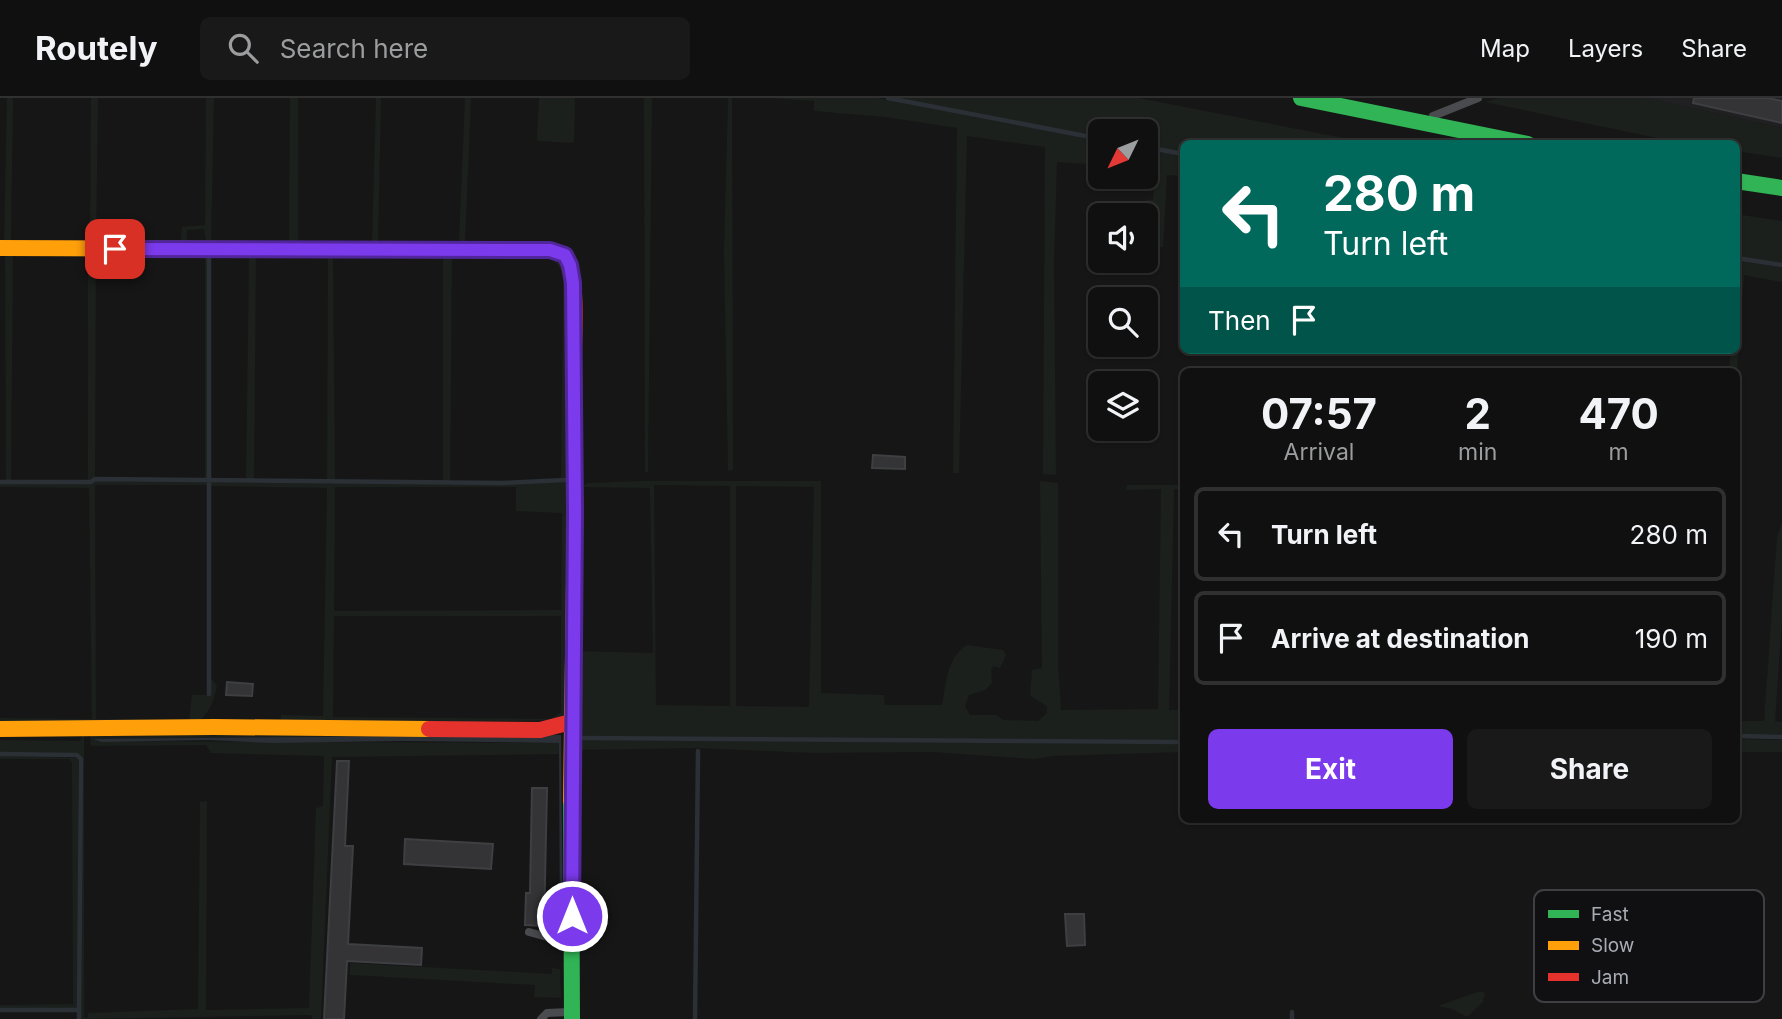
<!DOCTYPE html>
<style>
body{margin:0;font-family:Inter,sans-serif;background:#191919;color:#f1f3f6;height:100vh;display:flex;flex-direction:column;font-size:26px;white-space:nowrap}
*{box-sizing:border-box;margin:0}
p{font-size:23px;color:#9c9d9f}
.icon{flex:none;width:38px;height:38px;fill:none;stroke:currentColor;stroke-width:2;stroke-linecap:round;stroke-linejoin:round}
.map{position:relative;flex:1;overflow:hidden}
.panel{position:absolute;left:1180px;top:270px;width:560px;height:455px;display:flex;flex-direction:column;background:#101010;border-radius:10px;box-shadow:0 2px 5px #0004,0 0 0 2px #303030}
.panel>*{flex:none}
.guide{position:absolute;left:1180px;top:42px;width:560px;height:214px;border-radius:10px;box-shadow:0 2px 5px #0004,0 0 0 2px #303030;background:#00695c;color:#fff;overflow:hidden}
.needle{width:46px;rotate:227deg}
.buttons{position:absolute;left:1088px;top:21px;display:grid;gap:14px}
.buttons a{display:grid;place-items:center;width:70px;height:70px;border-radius:10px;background:#101010;box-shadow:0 2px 5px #0004,0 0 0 2px #303030;font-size:35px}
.pin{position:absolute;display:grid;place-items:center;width:60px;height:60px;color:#fff;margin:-30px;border-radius:14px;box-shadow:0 4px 10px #0006}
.me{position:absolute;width:77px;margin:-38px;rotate:0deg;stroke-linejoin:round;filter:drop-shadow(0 0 5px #0008)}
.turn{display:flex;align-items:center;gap:24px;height:147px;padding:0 28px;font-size:32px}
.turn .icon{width:91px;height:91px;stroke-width:2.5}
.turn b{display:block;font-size:49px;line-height:60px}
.then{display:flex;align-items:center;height:66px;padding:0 28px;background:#0003;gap:14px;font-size:26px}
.eta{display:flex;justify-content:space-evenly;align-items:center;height:119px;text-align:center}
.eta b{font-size:42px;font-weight:700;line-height:49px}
.cta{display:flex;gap:14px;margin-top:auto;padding:14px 28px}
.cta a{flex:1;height:80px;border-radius:10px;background:#7c3aed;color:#fff;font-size:28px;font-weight:700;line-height:80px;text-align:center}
.cta a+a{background:#191919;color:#f1f3f6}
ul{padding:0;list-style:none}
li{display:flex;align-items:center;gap:21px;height:94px;margin:0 14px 10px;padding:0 14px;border:4px solid #303030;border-radius:10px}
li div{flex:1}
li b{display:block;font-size:26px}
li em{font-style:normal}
header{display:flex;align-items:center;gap:42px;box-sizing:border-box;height:98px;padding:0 35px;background:#101010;border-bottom:2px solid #303030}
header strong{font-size:33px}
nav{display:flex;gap:38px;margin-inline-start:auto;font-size:24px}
.search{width:490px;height:63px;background:#191919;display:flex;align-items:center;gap:18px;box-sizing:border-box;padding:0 24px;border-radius:10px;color:#9c9d9f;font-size:26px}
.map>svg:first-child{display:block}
.built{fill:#202022}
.green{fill:#1b201c;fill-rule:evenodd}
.water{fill:#2a3036}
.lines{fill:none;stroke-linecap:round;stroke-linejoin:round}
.stream{stroke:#2a3036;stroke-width:4.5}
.building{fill:#343436;stroke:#3e3f42;stroke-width:2}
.lane{stroke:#4a4b4e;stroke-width:8}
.fast{stroke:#30b455;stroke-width:16}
.slow{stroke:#ff9f0a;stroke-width:16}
.jam{stroke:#e5322d;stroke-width:16}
.route-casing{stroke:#51269a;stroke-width:18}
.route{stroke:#7c3aed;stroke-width:12}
.key{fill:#101012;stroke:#3e3f43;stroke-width:2}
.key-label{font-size:19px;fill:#a8acb5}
</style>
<header>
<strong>Routely</strong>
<div class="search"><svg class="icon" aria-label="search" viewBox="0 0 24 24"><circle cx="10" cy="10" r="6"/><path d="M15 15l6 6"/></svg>Search here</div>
<nav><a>Map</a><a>Layers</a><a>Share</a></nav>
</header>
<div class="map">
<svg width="1782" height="921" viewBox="0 0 1782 921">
<rect width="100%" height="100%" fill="#161616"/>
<path class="built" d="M1646 0H1782V30Z"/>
<path class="green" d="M7 0H13L11 143H90L91 0H98L96 144 181 143 182 129 205 127 206 0H214L211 144 289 145 290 0H298V144L372 145 376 0H381L378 145H459L465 0H471L465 144H539L546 148H207L204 131 187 132 186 148 0 147V143H4Z
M539 0H575L574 45 537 43Z
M644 0H652L648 374H645Z
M728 0H732L733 372 728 373 724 155Z
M771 0H878L1101 43V67L1057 64 1054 164 1056 377 1043 376 1045 49 967 38 959 375H953L957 30 885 19 814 13V3Z
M894 0H1139L1369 45 1183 46V55L1146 48V33H1101V39Z
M1499 0H1646L1782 30V60L1736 53V46L1676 44 1485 4Z
M1146 51 1183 58V78L1167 77 1163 149H1146V117H1105L1106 106 1134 105 1153 101 1156 58 1146 56Z
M1736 116 1782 123V166L1736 159Z
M0 152 208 154V381H205V157L96 156 95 380 90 383H88V158L13 155 11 383H6L5 157 0 156Z
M210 154 534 155C564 157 567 167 569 194V380L561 381 563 181C561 169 557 163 545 160L452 159 450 384H443V159L335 158 333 161 335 382 327 383 328 158H256L254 381H246L249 159 210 158Z
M1736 162 1782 169V184L1744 177 1736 288V273H1729L1731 252H1736Z
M96 382 207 383V387H95L96 621 189 622 192 597H210L211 581 217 587C214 603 210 614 197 625L0 627V620L92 621 89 390 0 389V385L91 386Z
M643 383H821V595L884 597 885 607H942C946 586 947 559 967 547L1003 552 1006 557 1000 570 994 568 991 572 992 585 985 592 969 597 965 608 970 617H996L1003 622 1038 623 1047 615V608L1030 598 1032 572 1042 570 1040 383 1058 385V567L1061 612 1158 611 1161 391 1126 392 1127 387H1183V391H1174L1169 612H1183V642L579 639V642L1183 646V654L1053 658 1034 661 933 654 811 655 698 650 575 652V553L653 555 650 390 581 389 587 385ZM654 387 730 388V608L656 607ZM736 388 814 389 809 609 736 608Z
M211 384 517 386 569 384 564 622 281 628V617L323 618 327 390 211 388ZM335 389H516V413L562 415 561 512 334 513ZM334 518H561V614L551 621 333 619Z
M1782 424V522L1775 623 1782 624V638L1736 637V623H1764L1777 440Z
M84 636V920L88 919V915L198 911 200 704 207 703 206 912 309 910 316 710 323 708 324 658 211 655 206 647 91 648 90 637 565 638 94 643 560 645V656L332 659 321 921H312L311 917 81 921 82 661 77 655 0 654V642L80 643Z
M1736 641 1782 642V654H1736Z
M0 658 78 660V910H0V907L73 906 72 665 69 661H0Z
M350 865 552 876V870L560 871 561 900 534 899 535 887 350 877Z
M1480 893 1485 895 1483 904 1467 919 1452 911 1438 908Z"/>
<path class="water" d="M561 637 563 833H560L559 645 405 643 271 645 208 642 102 644 93 641Z"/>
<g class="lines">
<path class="stream" d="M888 0 1101 41
M1146 49 1183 56
M209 159V596
M1736 160 1782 167
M0 384H91L95 381 503 385 565 382
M1736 638 1782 639
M579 640 1183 644
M0 656 77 657 81 661 79 921
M0 912H79
M695 921 698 653
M1292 921V914"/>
</g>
<path class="building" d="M1694 0H1768L1782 3V25L1693 5Z
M873 357 905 359V371L872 370Z
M227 584 253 586 252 598 226 597Z
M337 663H349L345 748H353L348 846 422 850 421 867 347 863 344 921H324Z
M532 690H547L544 828 525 827 526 795H530Z
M405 741 493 746 491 771 404 766Z
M1065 816H1084L1085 847 1067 848Z"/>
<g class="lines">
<path class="lane" d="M1433 18 1478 0
M529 834 569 845
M541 921 547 915 569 914"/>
<path class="fast" d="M1301 0 1528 46
M1736 83 1782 90
M571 703 572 921"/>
<path class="slow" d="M0 150 287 151
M0 631 214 629 429 631
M571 703 575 414 574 271"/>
<path class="jam" d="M287 151 550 152 565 157C580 187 573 238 574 271
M429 631 540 632 571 624"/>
</g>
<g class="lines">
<defs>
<path id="route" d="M115 151 550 152 565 157 570 167 573 185 575 414 572 818"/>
</defs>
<use href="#route" class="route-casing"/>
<use href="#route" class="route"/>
</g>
<rect x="1534" y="792" width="230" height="112" rx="10" class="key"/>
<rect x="1548" y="812" width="31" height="8" fill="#30b455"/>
<rect x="1548" y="843" width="31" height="9" fill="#ff9f0a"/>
<rect x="1548" y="875" width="31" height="8" fill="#e5322d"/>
<g class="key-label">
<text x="1591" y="823">Fast</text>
<text x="1591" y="854">Slow</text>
<text x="1591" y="886">Jam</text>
</g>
</svg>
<div class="buttons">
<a><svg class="needle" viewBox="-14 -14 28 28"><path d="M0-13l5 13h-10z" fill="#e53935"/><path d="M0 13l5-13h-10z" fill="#9c9d9f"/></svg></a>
<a><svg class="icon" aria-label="sound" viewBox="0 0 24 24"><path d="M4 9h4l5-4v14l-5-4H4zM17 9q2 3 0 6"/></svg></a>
<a><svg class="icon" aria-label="search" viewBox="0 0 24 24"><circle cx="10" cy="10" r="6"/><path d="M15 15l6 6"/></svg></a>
<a><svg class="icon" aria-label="layers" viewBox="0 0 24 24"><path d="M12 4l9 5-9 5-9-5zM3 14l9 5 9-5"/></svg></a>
</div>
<div class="pin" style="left:115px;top:151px;background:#d93025"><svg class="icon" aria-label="arrive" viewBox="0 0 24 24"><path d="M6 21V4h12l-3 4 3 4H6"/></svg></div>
<svg class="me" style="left:572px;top:818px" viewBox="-20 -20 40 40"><circle r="17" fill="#7c3aed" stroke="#fff" stroke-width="3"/><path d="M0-11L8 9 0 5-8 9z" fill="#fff"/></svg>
<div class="guide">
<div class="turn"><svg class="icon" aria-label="left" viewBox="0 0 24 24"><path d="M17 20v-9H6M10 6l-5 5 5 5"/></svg><div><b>280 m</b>Turn left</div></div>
<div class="then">Then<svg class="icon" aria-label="arrive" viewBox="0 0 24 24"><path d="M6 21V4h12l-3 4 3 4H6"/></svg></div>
</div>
<section class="panel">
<div class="eta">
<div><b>07:57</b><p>Arrival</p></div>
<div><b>2</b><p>min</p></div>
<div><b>470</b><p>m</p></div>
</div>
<ul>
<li><svg class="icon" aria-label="left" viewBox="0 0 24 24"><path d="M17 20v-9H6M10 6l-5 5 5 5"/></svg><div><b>Turn left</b></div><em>280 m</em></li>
<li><svg class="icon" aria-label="arrive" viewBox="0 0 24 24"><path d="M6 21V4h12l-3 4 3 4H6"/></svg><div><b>Arrive at destination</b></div><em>190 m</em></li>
</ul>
<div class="cta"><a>Exit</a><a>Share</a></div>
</section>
</div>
